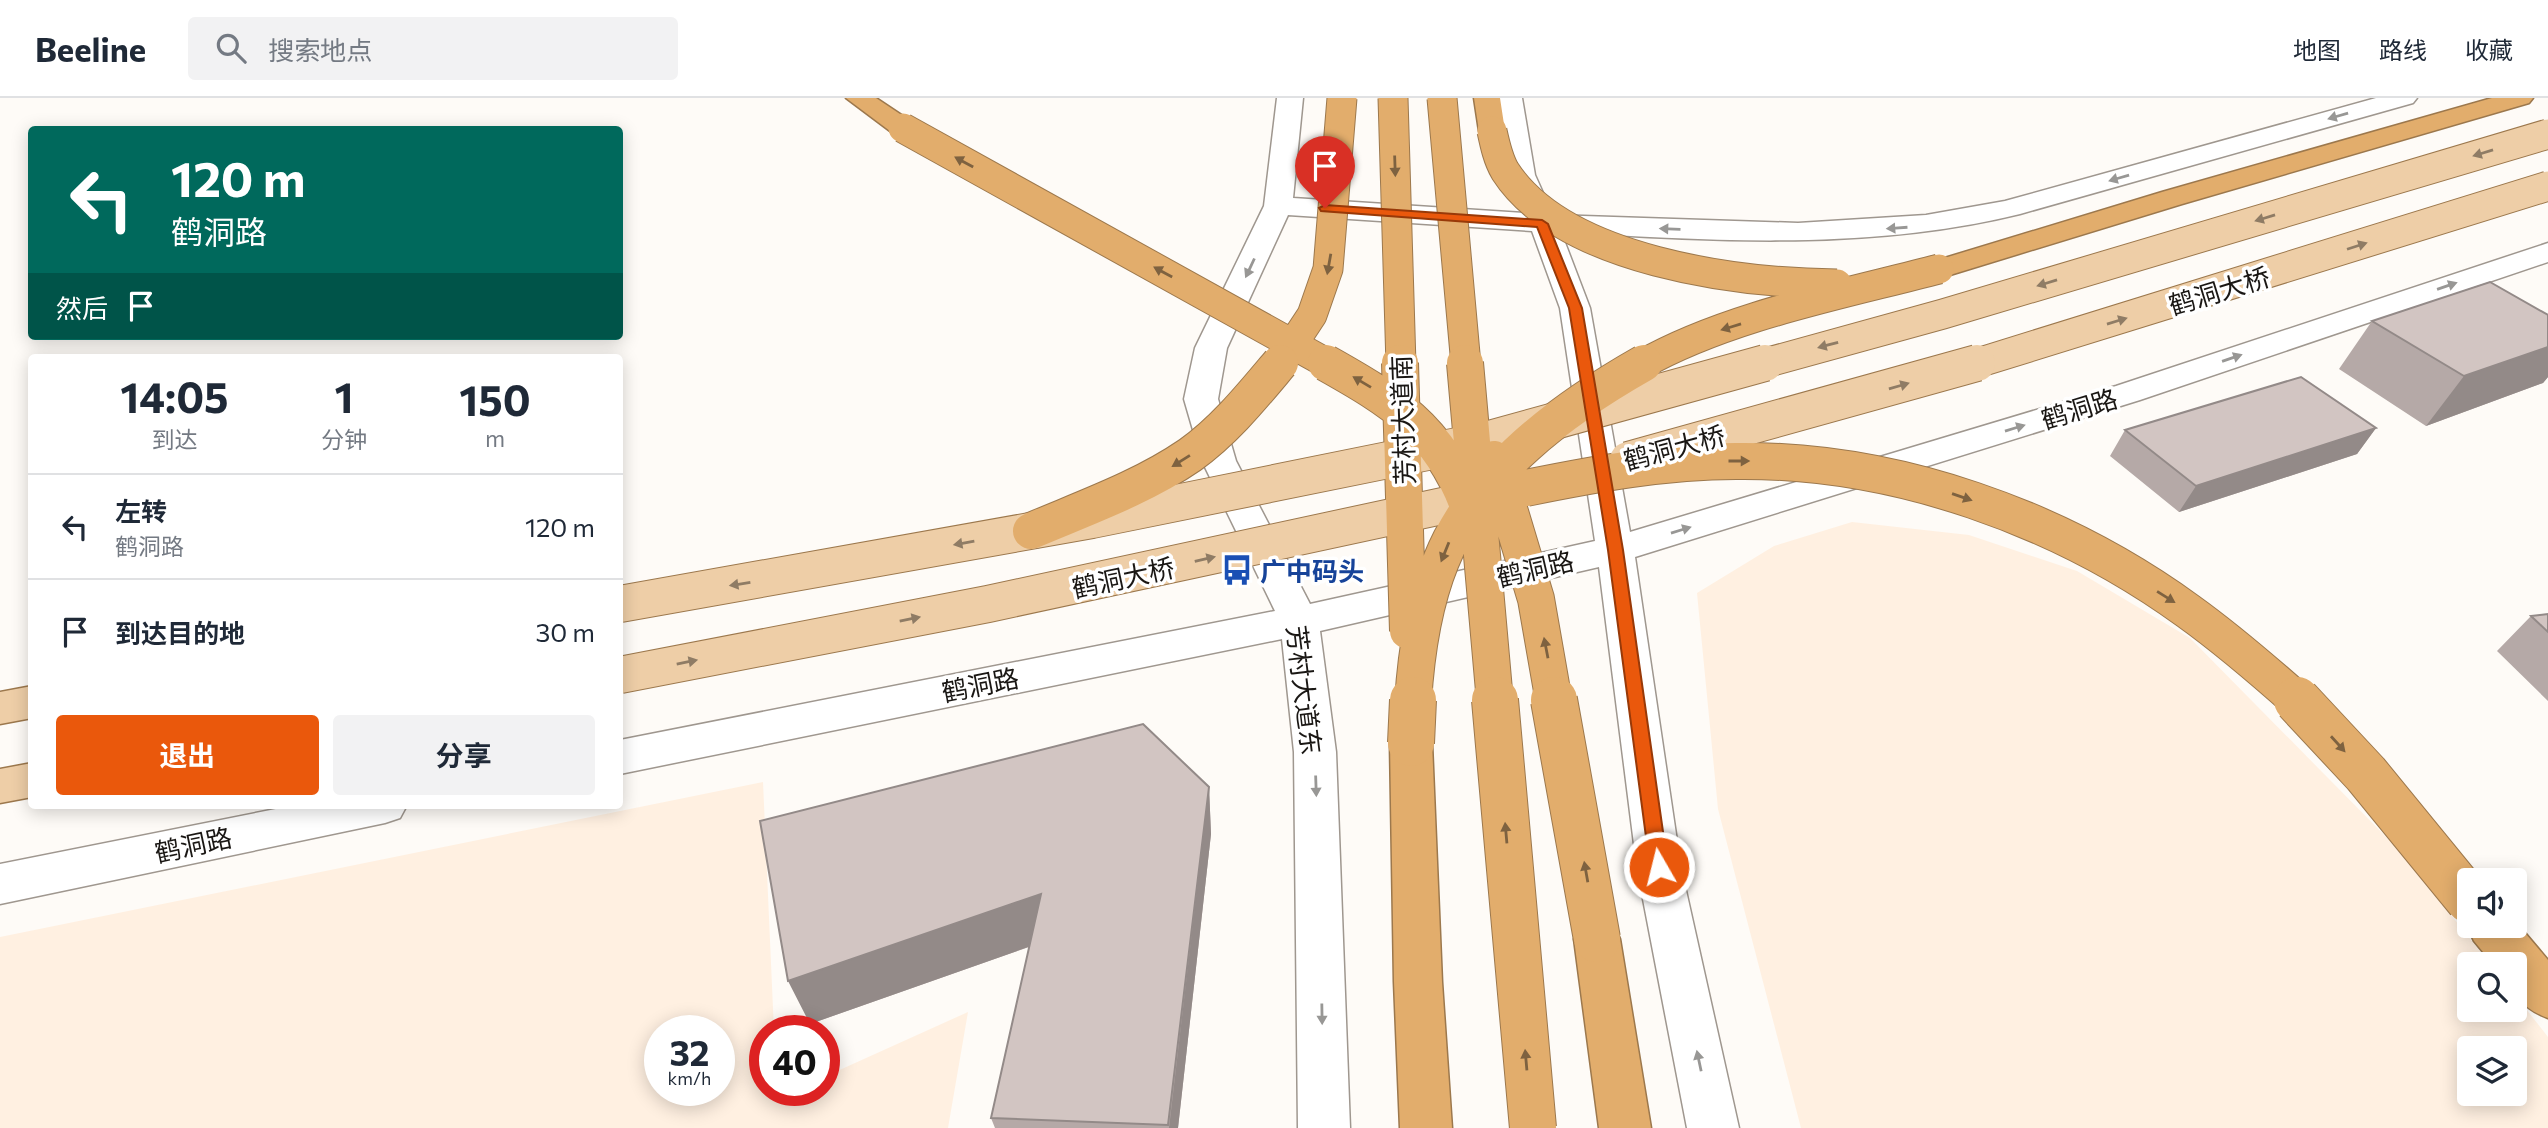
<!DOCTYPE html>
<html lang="zh">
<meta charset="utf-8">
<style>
body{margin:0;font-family:Commissioner,"Noto Sans SC",sans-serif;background:#f2f2f3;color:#1f2937;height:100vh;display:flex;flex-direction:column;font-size:26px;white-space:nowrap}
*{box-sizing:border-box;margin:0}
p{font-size:23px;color:#747a83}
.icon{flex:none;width:38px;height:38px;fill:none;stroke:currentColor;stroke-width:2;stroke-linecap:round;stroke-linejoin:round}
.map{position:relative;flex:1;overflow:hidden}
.side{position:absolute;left:28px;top:256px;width:595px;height:455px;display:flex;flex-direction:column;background:#fff;border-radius:7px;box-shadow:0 4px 18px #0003}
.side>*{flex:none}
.top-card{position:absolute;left:28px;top:28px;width:595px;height:214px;border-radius:7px;box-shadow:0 4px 18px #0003;background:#00695c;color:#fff;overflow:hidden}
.controls{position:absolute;left:2457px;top:770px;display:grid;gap:14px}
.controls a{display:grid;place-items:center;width:70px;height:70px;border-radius:7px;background:#fff;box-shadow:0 4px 18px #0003;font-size:35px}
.speed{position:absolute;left:644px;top:917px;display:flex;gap:14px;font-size:35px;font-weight:700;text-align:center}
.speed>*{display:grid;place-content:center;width:91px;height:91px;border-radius:50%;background:#fff;box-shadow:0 4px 18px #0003;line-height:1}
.speed small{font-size:18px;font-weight:400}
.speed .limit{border:10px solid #d22;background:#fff;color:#111}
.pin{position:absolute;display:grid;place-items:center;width:60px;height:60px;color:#fff;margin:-72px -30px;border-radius:50% 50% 50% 0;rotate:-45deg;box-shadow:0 0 7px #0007}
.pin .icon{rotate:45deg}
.me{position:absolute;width:77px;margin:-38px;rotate:352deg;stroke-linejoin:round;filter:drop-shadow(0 0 5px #0008)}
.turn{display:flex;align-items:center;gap:24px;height:147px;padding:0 28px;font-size:32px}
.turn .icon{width:91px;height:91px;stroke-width:2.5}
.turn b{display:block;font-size:49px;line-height:60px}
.then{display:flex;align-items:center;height:66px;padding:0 28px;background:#0003;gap:14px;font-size:26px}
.eta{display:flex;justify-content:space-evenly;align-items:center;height:119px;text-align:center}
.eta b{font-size:42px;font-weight:700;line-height:49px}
.primary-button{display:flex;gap:14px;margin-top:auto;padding:14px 28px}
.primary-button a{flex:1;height:80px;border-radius:7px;background:#ea580c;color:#fff;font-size:28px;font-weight:700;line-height:80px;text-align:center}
.primary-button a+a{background:#f2f2f3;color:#1f2937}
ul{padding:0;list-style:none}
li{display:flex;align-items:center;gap:21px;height:105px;padding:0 28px;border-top:2px solid #e0e1e3}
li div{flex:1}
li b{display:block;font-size:26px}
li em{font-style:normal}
header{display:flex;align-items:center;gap:42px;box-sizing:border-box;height:98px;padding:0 35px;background:#fff;border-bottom:2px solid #e0e1e3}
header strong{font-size:33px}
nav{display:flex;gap:38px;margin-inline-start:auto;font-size:24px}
.search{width:490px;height:63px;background:#f2f2f3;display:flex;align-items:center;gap:18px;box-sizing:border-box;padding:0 24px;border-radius:7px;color:#747a83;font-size:26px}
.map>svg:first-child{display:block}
.built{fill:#fff0e1;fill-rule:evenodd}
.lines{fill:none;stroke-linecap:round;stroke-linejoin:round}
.minor-casing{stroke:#9f978f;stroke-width:3}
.major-casing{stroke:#9c784d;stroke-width:3}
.highway-casing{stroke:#9c784d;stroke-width:3}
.minor{fill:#fff;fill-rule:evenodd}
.major{fill:#eecea7;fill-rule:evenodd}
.highway{fill:#e2ad6c;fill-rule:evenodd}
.major-bridge-far1-casing{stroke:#9c784d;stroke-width:31;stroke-linecap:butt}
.major-bridge-casing{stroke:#9c784d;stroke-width:38;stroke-linecap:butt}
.highway-bridge-far2-casing{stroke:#9c784d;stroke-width:31;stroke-linecap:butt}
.highway-bridge-far1-casing{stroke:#9c784d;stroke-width:38;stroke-linecap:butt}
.highway-bridge-casing{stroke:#9c784d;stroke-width:48;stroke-linecap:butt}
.major-bridge-far1{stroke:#eecea7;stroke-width:29}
.major-bridge{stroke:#eecea7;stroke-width:36}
.highway-bridge-far2{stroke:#e2ad6c;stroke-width:29}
.highway-bridge-far1{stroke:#e2ad6c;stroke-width:36}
.highway-bridge{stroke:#e2ad6c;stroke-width:46}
.wall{fill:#b5a9a7}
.shaded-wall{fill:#938a88}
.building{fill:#d2c5c2;stroke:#938a88;stroke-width:2}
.oneway{fill:#989795}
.oneway2{fill:#8f7c65}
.oneway3{fill:#7e6240}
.route{fill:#ea580c;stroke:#983908;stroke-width:2}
.labels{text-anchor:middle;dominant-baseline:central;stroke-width:7;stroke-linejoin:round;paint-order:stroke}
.street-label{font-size:26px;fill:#1a1714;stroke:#fff}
.transit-label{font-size:26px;font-weight:bold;fill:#164399;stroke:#fff;text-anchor:start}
</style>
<header>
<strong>Beeline</strong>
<div class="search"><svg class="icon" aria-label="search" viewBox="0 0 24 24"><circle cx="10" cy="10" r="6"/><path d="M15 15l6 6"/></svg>搜索地点</div>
<nav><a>地图</a><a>路线</a><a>收藏</a></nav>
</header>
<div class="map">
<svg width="2548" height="1030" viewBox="0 0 2548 1030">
<rect width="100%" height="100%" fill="#fefbf7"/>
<path class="built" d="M1852 424 1969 437 2077 473 2190 540 2400 753 2490 866H2469V912H2515V897L2548 939V1030H1801L1718 711 1697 495 1774 448ZM2469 950H2515V996H2469Z
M763 684 774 933H765V992H776L777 1000 794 992H824V979L968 914 948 1030H0V839ZM660 933H719V992H660Z"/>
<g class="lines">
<defs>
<path id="minor" d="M1277 0H1303L1293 100 1524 115 1507 77 1496 0H1522L1535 77 1553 117 1798 125 1926 117 2005 103 2376 0H2417L2413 5 2020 116C1870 153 1714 143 1561 134L1590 210 1630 434 2116 288 2548 145V164L2140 302 1635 459 1681 770 1739 1030H1687L1637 770 1599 469 1320 533 1336 654 1350 1030H1298L1294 654 1282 541 620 676V642L1275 513 1202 363 1184 301 1195 250 1264 108ZM1288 117 1532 133 1560 210 1595 443 1310 506 1236 363 1218 301 1227 250Z
M296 707H407L400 720 385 725 0 806V766Z"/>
<path id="major" d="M32 588V620L0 626V594Z
M32 665V699L0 705V671Z"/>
<path id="highway" d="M846 0H876L912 24 916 30 912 36 903 38 894 36Z
M1474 0H1500L1505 33 1501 39 1492 41 1483 39 1479 33Z
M2492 0H2533L2529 5 2182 106 1950 177 1939 180 1928 177 1924 171 1928 165 2162 94Z
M1411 628 1426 633 1432 645 1442 884 1452 1030H1400L1394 884 1390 645 1396 633Z
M1597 820 1614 826 1620 841 1651 1030H1599L1574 841 1580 826Z
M2469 823V828H2515V823L2548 862V920C2518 909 2515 896 2515 866H2493L2474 843 2467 828Z"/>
</defs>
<use href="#minor" class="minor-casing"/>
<use href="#major" class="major-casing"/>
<use href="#highway" class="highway-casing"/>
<use href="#minor" class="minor"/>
<use href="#major" class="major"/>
<use href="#highway" class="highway"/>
<defs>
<path id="major-bridge-far1" d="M1758 267 1943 216 2548 36
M1971 267 2548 88"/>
<path id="major-bridge" d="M1628 362 1977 265
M620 506 1092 422 1482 343 1765 265
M620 577 988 506 1498 396"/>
<path id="highway-bridge-far2" d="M1393 0 1401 267
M1442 0 1466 267
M903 30 1330 267
M1492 33C1495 47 1498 61 1505 73 1564 164 1739 185 1837 186
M1279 267 1312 217 1328 171 1342 0
M1641 267C1727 218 1844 196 1939 171"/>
<path id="highway-bridge-far1" d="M1326 265C1392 302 1439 331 1467 405
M1400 265 1408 533
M1465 265 1495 604
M1494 361 1536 501 1554 604
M1526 390C1595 376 1665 363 1736 363 1895 361 2060 420 2188 513 2227 541 2263 572 2299 604
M1031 433C1085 410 1142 390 1190 357 1225 332 1253 297 1280 265
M1413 604C1416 556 1423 507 1441 463 1477 373 1563 311 1644 265"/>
<path id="highway-bridge" d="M1495 602 1533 1030
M1554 602 1597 841
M2297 602 2366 676 2469 802
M1411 645 1413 602"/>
</defs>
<use href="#major-bridge-far1" class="major-bridge-far1-casing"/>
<use href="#major-bridge" class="major-bridge-casing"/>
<use href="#highway-bridge-far2" class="highway-bridge-far2-casing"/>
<use href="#highway-bridge-far1" class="highway-bridge-far1-casing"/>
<use href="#highway-bridge" class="highway-bridge-casing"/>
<use href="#major-bridge-far1" class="major-bridge-far1"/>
<use href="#major-bridge" class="major-bridge"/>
<use href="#highway-bridge-far2" class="highway-bridge-far2"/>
<use href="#highway-bridge-far1" class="highway-bridge-far1"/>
<use href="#highway-bridge" class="highway-bridge"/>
</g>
<path class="wall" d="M2548 217V279L2543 285 2426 328 2339 271 2372 223Z
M2376 330 2357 356 2179 414 2110 358 2125 332Z
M2548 516V603L2497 553 2531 518Z
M1209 689 1211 736 1178 1030H995L991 1020 1029 849 810 926Z"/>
<path class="shaded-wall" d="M2548 249V279L2543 285 2426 328 2464 278Z
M2376 330 2357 356 2179 414 2196 388Z
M1209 689 1211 736 1178 1030H1169Z
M1041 796 1051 841 810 926 788 883Z"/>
<path class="building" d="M2490 184 2548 217V249L2464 278 2372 223Z
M2301 279 2376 330 2196 388 2125 332Z
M2548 516V534L2531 518Z
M1143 626 1209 689 1168 1027 991 1020 1041 796 788 883 760 723Z"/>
<defs><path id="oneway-solid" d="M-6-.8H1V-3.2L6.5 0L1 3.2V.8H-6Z" transform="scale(1.75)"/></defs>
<g class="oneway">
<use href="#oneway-solid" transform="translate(2338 18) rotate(164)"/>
<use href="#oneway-solid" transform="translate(2119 80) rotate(164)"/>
<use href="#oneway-solid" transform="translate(1897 130) rotate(176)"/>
<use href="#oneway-solid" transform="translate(1670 131) rotate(-178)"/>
<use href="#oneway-solid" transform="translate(1250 170) rotate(115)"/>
<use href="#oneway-solid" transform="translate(2447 188) rotate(-19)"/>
<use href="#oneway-solid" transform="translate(2232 260) rotate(-19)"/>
<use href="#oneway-solid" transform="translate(2015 330) rotate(-17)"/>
<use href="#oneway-solid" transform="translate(1681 432) rotate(-17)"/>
<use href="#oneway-solid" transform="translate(1316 688) rotate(88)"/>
<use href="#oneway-solid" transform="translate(1322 916) rotate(89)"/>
<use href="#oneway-solid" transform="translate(1699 963) rotate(-102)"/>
</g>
<g class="oneway2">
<use href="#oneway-solid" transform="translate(2483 55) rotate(163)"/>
<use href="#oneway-solid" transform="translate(2265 120) rotate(163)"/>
<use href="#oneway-solid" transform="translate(2357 148) rotate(-18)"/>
<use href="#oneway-solid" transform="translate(2047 185) rotate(163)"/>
<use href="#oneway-solid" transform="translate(2117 223) rotate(-17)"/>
<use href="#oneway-solid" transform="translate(1828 247) rotate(165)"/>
<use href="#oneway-solid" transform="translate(1899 288) rotate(-16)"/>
<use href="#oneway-solid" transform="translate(964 445) rotate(170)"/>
<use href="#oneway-solid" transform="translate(1205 461) rotate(-13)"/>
<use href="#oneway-solid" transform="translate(740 486) rotate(171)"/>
<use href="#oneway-solid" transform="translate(910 521) rotate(-11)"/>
<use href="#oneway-solid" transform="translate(687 564) rotate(-11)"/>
</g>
<g class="oneway3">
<use href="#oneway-solid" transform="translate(964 64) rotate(-151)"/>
<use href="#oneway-solid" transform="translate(1395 68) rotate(88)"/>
<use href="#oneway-solid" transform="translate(1329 166) rotate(100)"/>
<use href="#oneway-solid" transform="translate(1163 174) rotate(-151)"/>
<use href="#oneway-solid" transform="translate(1731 229) rotate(163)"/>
<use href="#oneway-solid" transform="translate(1362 284) rotate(-149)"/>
<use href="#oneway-solid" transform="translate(1181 363) rotate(148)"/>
<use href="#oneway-solid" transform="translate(1739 363)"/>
<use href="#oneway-solid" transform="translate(1962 399) rotate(19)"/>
<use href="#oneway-solid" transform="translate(1445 454) rotate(112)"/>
<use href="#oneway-solid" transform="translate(2166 499) rotate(32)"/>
<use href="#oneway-solid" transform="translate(1546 550) rotate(-101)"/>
<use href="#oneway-solid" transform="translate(2338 646) rotate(48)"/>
<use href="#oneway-solid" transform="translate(1506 735) rotate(-95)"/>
<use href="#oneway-solid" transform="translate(1586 774) rotate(-100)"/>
<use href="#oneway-solid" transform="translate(1526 962) rotate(-95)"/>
</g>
<path class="route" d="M1325 107 1542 122 1548 126 1582 210 1623 452 1668 769 1666 775 1659 777 1652 775 1650 769 1608 452 1569 210 1537 129 1321 113 1319 110Z"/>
<defs>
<symbol id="bus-bare" viewBox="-9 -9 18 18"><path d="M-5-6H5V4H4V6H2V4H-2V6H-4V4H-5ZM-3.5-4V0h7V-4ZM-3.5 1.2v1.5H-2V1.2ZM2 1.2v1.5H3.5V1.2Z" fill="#1a4fb4" stroke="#fff" stroke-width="2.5" paint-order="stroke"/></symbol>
</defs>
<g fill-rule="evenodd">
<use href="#bus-bare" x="1215" y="450" width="44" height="44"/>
</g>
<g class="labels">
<g class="street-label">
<text transform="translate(2219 192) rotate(-17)">鹤洞大桥</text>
<text transform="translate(2079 310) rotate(-17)">鹤洞路</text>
<text transform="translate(1402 322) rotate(-92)">芳村大道南</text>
<text transform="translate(1674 349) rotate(-15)">鹤洞大桥</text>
<text transform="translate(1535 470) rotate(-13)">鹤洞路</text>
<text transform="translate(1123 479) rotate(-12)">鹤洞大桥</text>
<text transform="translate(980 586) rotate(-11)">鹤洞路</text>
<text transform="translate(1305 592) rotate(83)">芳村大道东</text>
<text transform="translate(193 746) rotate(-12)">鹤洞路</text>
</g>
<g class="transit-label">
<text x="1260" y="472">广中码头</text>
</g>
</g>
</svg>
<div class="controls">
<a><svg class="icon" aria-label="sound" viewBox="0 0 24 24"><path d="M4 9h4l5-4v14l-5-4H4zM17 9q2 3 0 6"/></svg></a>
<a><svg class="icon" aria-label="search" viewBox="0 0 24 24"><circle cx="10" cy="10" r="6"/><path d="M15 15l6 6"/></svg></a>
<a><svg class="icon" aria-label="layers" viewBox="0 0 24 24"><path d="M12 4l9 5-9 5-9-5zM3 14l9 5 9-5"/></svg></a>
</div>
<div class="speed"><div>32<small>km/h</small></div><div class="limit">40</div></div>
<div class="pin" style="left:1325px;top:110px;background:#d93025"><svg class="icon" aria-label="arrive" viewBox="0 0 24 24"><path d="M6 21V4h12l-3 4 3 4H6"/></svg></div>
<svg class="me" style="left:1659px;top:769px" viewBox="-20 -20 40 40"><circle r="17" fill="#ea580c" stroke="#fff" stroke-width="3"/><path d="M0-11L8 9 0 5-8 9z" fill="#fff"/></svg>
<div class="top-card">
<div class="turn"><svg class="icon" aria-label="left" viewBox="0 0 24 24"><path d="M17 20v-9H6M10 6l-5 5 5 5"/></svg><div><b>120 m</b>鹤洞路</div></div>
<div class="then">然后<svg class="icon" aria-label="arrive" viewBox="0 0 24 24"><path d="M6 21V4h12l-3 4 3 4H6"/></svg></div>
</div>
<section class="side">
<div class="eta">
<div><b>14:05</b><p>到达</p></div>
<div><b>1</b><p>分钟</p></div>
<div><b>150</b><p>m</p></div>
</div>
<ul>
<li><svg class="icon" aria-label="left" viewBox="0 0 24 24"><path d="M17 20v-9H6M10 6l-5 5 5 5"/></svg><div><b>左转</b><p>鹤洞路</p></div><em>120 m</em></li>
<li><svg class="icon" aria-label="arrive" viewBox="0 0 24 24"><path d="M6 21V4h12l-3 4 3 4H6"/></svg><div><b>到达目的地</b></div><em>30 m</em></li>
</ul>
<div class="primary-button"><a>退出</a><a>分享</a></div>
</section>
</div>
